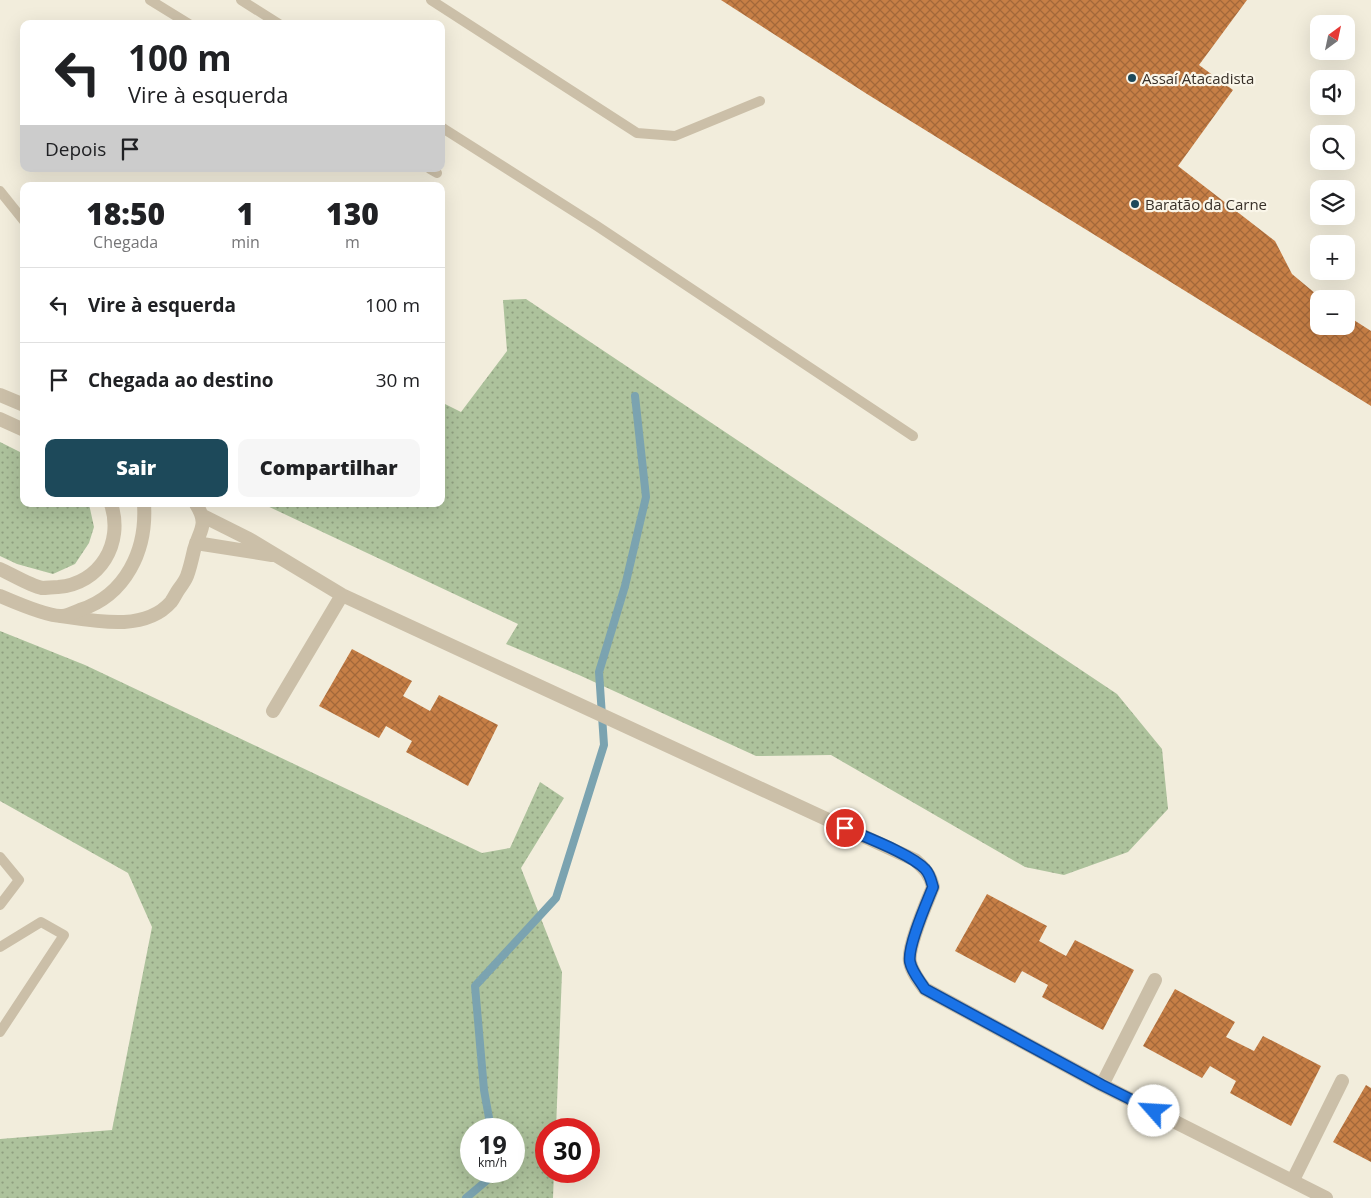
<!DOCTYPE html>
<html lang="pt">
<meta charset="utf-8">
<style>
body{margin:0;font-family:"Open Sans",sans-serif;background:#f6f6f6;color:#202124;height:100vh;display:flex;flex-direction:column;font-size:19px;white-space:nowrap}
*{box-sizing:border-box;margin:0}
p{font-size:16px;color:#757577}
.icon{flex:none;width:28px;height:28px;fill:none;stroke:currentColor;stroke-width:2;stroke-linecap:round;stroke-linejoin:round}
.map{position:relative;flex:1;overflow:hidden}
.sheet{position:absolute;left:20px;top:182px;width:425px;height:325px;display:flex;flex-direction:column;background:#fff;border-radius:10px;box-shadow:0 5px 20px #0002}
.sheet>*{flex:none}
.hud{position:absolute;left:20px;top:20px;width:425px;height:152px;border-radius:10px;box-shadow:0 5px 20px #0002;background:#fff;color:#202124;overflow:hidden}
.needle{width:32px;rotate:33deg}
.buttons{position:absolute;left:1310px;top:15px;display:grid;gap:10px}
.buttons a{display:grid;place-items:center;width:45px;height:45px;border-radius:10px;background:#fff;box-shadow:0 5px 20px #0002;font-size:25px}
.speed{position:absolute;left:460px;top:1118px;display:flex;gap:10px;font-size:25px;font-weight:700;text-align:center}
.speed>*{display:grid;place-content:center;width:65px;height:65px;border-radius:50%;background:#fff;box-shadow:0 5px 20px #0002;line-height:1}
.speed small{font-size:12px;font-weight:400}
.speed .limit{border:8px solid #d22;background:#fff;color:#111}
.pin{position:absolute;display:grid;place-items:center;width:42px;height:42px;color:#fff;margin:-21px;border:2px solid #fff;border-radius:50%;box-shadow:0 1px 5px #0007}
.me{position:absolute;width:55px;margin:-28px;rotate:296deg;stroke-linejoin:round;filter:drop-shadow(0 0 4px #0008)}
.turn{display:flex;align-items:center;gap:18px;height:105px;padding:0 25px;font-size:22px}
.turn .icon{width:65px;height:65px;stroke-width:2.5}
.turn b{display:block;font-size:35px;line-height:42px}
.then{display:flex;align-items:center;height:48px;padding:0 25px;background:#0003;gap:10px;font-size:19px}
.eta{display:flex;justify-content:space-evenly;align-items:center;height:85px;text-align:center}
.eta b{font-size:30px;font-weight:800;line-height:35px}
.cta{display:flex;gap:10px;margin-top:auto;padding:10px 25px}
.cta a{flex:1;height:58px;border-radius:10px;background:#1d495a;color:#fff;font-size:20px;font-weight:800;line-height:58px;text-align:center}
.cta a+a{background:#f6f6f6;color:#202124}
ul{padding:0;list-style:none}
li{display:flex;align-items:center;gap:15px;height:75px;padding:0 25px;border-top:1px solid #e0e0e0}
li div{flex:1}
li b{display:block;font-size:19px}
li em{font-style:normal}
.map>svg:first-child{display:block}
.park{fill:url(#park-dots);fill-rule:evenodd}
.lines{fill:none;stroke-linecap:round;stroke-linejoin:round}
.stream{stroke:#7ba3b0;stroke-width:8}
.building{fill:url(#building-cross-hatch)}
.service{stroke:#cbbfa8;stroke-width:10}
.minor{stroke:#cbbfa8;stroke-width:14}
.tertiary{stroke:#cbbfa8;stroke-width:14}
.route-casing{stroke:#114b97;stroke-width:12}
.route{stroke:#1a73e8;stroke-width:9}
.poi-dot{fill:#1d495a;stroke:#faf6e9;stroke-width:2}
.labels{text-anchor:middle;dominant-baseline:central;stroke-width:4.5;stroke-linejoin:round;paint-order:stroke}
.poi-label{font-size:15px;fill:#383028;stroke:#faf6e9;text-anchor:start}
</style>
<div class="map">
<svg width="1371" height="1198" viewBox="0 0 1371 1198">
<defs>
<pattern id="park-dots" width="8" height="8" patternUnits="userSpaceOnUse" patternTransform="scale(1.25)"><rect width="8" height="8" fill="#adc29c"/><path d="M2 2h.1M6 6h.1" fill="none" stroke="#8e9e7f" stroke-width="1.8" stroke-linecap="round"/></pattern>
<pattern id="building-cross-hatch" width="8" height="8" patternUnits="userSpaceOnUse" patternTransform="scale(1.25)"><rect width="8" height="8" fill="#c77f46"/><path d="M0 0l8 8M0 8l8-8" fill="none" stroke="#a3683a"/></pattern>
</defs>
<rect width="100%" height="100%" fill="#f2eddc"/>
<path class="park" d="M526 299 1117 694 1162 749 1168 809 1128 852 1064 875 1025 867 831 755 756 756 579 675 506 644 518 624 263 504H441V402L461 412 507 351 503 300Z
M0 442 24 454V504H89L94 527 89 543 75 564 53 574 17 564 0 556Z
M0 631 85 665 482 853 510 848 540 782 564 798 521 868 562 972 556 1129H546V1171H554L553 1198H0V1139L112 1130 152 927 128 873 0 801ZM471 1129H514V1171H471Z"/>
<g class="lines">
<path class="stream" d="M491 1129 484 1090 475 986 556 898 604 745 599 672 625 586 646 497 635 396
M466 1198 498 1171"/>
</g>
<path class="building" d="M721 0H1247L1199 65 1233 90 1178 166 1275 241 1292 274 1322 299H1319V326H1346V315L1371 331V406L867 94Z
M352 649 412 681 403 696 430 711 439 695 498 725 468 786 406 752 412 741 386 726 379 738 319 706Z
M987 894 1047 926 1039 941 1066 956 1075 940 1134 970 1103 1030 1042 997 1048 985 1022 971 1015 983 955 951Z
M1175 989 1235 1022 1226 1037 1254 1051 1263 1036 1321 1066 1291 1126 1230 1093 1236 1081 1210 1066 1202 1078 1143 1046Z
M1366 1085 1371 1088V1162L1333 1142Z"/>
<g class="lines">
<path class="service" d="M150 0 189 24
M241 0 279 24
M431 0 637 133 675 136 760 101
M441 127 597 226 913 436
M430 169 437 173
M0 191 24 221
M0 857 19 880 0 905
M0 947 41 922 64 935 0 1032"/>
<path class="minor" d="M203 516 249 539 342 595 915 860C925 869 930 874 933 887 927 902 907 947 910 962 912 972 919 981 925 989L1102 1085 1326 1198
M196 543 272 555
M61 616C95 621 145 632 171 602 174 598 176 593 179 589 182 585 185 581 187 576 190 568 192 559 194 550 200 529 209 525 196 504
M273 711 342 595
M1102 1085 1155 980
M1293 1180 1342 1081"/>
<path class="tertiary" d="M0 395 24 405
M0 419 24 430
M0 569C11 574 31 586 42 588 47 588 53 587 58 587 100 584 124 543 111 504
M0 596C14 602 48 617 62 616 68 616 75 612 80 610 126 595 147 550 144 504"/>
</g>
<g class="lines">
<defs>
<path id="route" d="M845 828C865 837 911 854 925 869 930 874 931 880 933 887 927 902 907 947 910 962 912 972 920 981 925 989L1102 1085 1154 1111"/>
</defs>
<use href="#route" class="route-casing"/>
<use href="#route" class="route"/>
</g>
<g class="poi-dot">
<circle cx="1132" cy="78" r="5"/>
<circle cx="1135" cy="204" r="5"/>
</g>
<g class="labels">
<g class="poi-label">
<text x="1142" y="78">Assaí Atacadista</text>
<text x="1145" y="204">Baratão da Carne</text>
</g>
</g>
</svg>
<div class="buttons">
<a><svg class="needle" viewBox="-14 -14 28 28"><path d="M0-13l5 13h-10z" fill="#e53935"/><path d="M0 13l5-13h-10z" fill="#757577"/></svg></a>
<a><svg class="icon" aria-label="sound" viewBox="0 0 24 24"><path d="M4 9h4l5-4v14l-5-4H4zM17 9q2 3 0 6"/></svg></a>
<a><svg class="icon" aria-label="search" viewBox="0 0 24 24"><circle cx="10" cy="10" r="6"/><path d="M15 15l6 6"/></svg></a>
<a><svg class="icon" aria-label="layers" viewBox="0 0 24 24"><path d="M12 4l9 5-9 5-9-5zM3 14l9 5 9-5"/></svg></a>
<a>+</a>
<a>−</a>
</div>
<div class="speed"><div>19<small>km/h</small></div><div class="limit">30</div></div>
<div class="pin" style="left:845px;top:828px;background:#d93025"><svg class="icon" aria-label="arrive" viewBox="0 0 24 24"><path d="M6 21V4h12l-3 4 3 4H6"/></svg></div>
<svg class="me" style="left:1154px;top:1111px" viewBox="-20 -20 40 40"><circle r="19" fill="#fff"/><path d="M0-13L10 11 0 6-10 11z" fill="#1a73e8"/></svg>
<div class="hud">
<div class="turn"><svg class="icon" aria-label="left" viewBox="0 0 24 24"><path d="M17 20v-9H6M10 6l-5 5 5 5"/></svg><div><b>100 m</b>Vire à esquerda</div></div>
<div class="then">Depois<svg class="icon" aria-label="arrive" viewBox="0 0 24 24"><path d="M6 21V4h12l-3 4 3 4H6"/></svg></div>
</div>
<section class="sheet">
<div class="eta">
<div><b>18:50</b><p>Chegada</p></div>
<div><b>1</b><p>min</p></div>
<div><b>130</b><p>m</p></div>
</div>
<ul>
<li><svg class="icon" aria-label="left" viewBox="0 0 24 24"><path d="M17 20v-9H6M10 6l-5 5 5 5"/></svg><div><b>Vire à esquerda</b></div><em>100 m</em></li>
<li><svg class="icon" aria-label="arrive" viewBox="0 0 24 24"><path d="M6 21V4h12l-3 4 3 4H6"/></svg><div><b>Chegada ao destino</b></div><em>30 m</em></li>
</ul>
<div class="cta"><a>Sair</a><a>Compartilhar</a></div>
</section>
</div>
